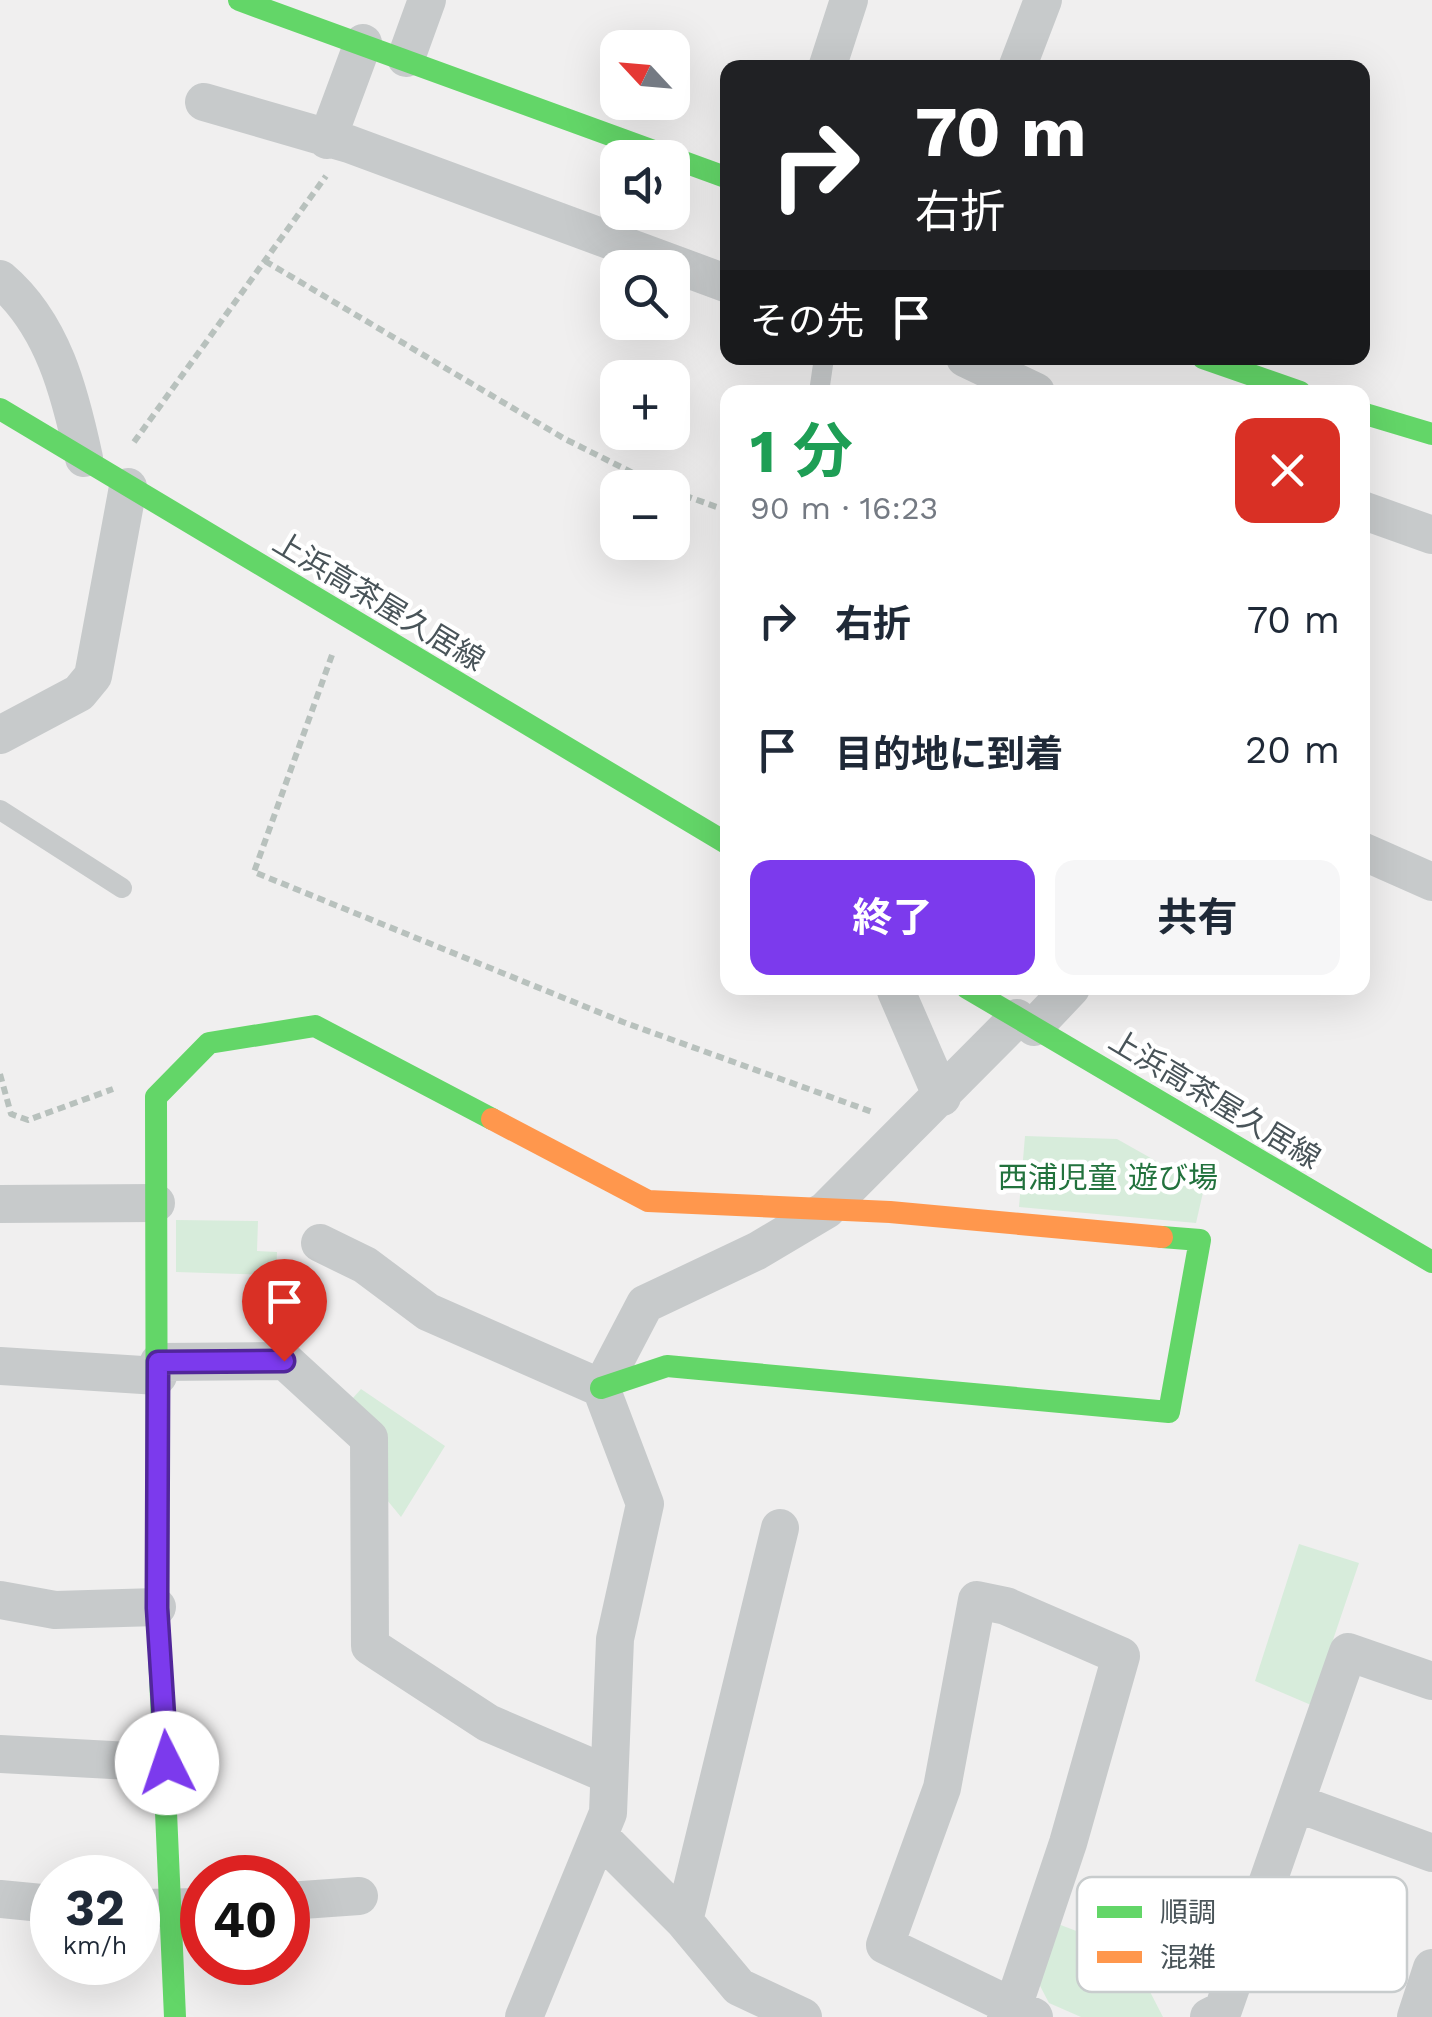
<!DOCTYPE html>
<html lang="ja">
<meta charset="utf-8">
<style>
body{margin:0;font-family:"Work Sans","Noto Sans JP",sans-serif;background:#f6f6f7;color:#1f2937;height:100vh;display:flex;flex-direction:column;font-size:38px;white-space:nowrap}
*{box-sizing:border-box;margin:0}
p{font-size:32px;color:#747a83}
.icon{flex:none;width:55px;height:55px;fill:none;stroke:currentColor;stroke-width:2;stroke-linecap:round;stroke-linejoin:round}
.map{position:relative;flex:1;overflow:hidden}
.details{position:absolute;left:720px;top:385px;width:650px;height:610px;display:flex;flex-direction:column;background:#fff;border-radius:20px;box-shadow:0 10px 40px #0002}
.details>*{flex:none}
.hud{position:absolute;left:720px;top:60px;width:650px;height:305px;border-radius:20px;box-shadow:0 10px 40px #0002;background:#202124;color:#fff;overflow:hidden}
.needle{width:65px;rotate:296deg}
.fabs{position:absolute;left:600px;top:30px;display:grid;gap:20px}
.fabs a{display:grid;place-items:center;width:90px;height:90px;border-radius:20px;background:#fff;box-shadow:0 10px 40px #0002;font-size:50px}
.speed{position:absolute;left:30px;top:1855px;display:flex;gap:20px;font-size:50px;font-weight:700;text-align:center}
.speed>*{display:grid;place-content:center;width:130px;height:130px;border-radius:50%;background:#fff;box-shadow:0 10px 40px #0002;line-height:1}
.speed small{font-size:25px;font-weight:400}
.speed .limit{border:15px solid #d22;background:#fff;color:#111}
.pin{position:absolute;display:grid;place-items:center;width:85px;height:85px;color:#fff;margin:-102px -42px;border-radius:50% 50% 50% 0;rotate:-45deg;box-shadow:0 0 10px #0007}
.pin .icon{rotate:45deg}
.me{position:absolute;width:110px;margin:-55px;rotate:356deg;stroke-linejoin:round;filter:drop-shadow(0 0 8px #0008)}
.turn{display:flex;align-items:center;gap:35px;height:210px;padding:0 30px;font-size:45px}
.turn .icon{width:130px;height:130px;stroke-width:2.5}
.turn b{display:block;font-size:70px;line-height:85px}
.then{display:flex;align-items:center;height:95px;padding:0 30px;background:#0003;gap:20px;font-size:38px}
.round{display:grid;place-items:center;flex:none;width:105px;height:105px;border-radius:20px;background:#f6f6f7}
.overview{display:flex;align-items:center;justify-content:space-between;height:170px;padding:0 30px}
h1{font-size:60px;font-weight:700;line-height:75px;color:#1e9e55}
.action{display:flex;gap:20px;margin-top:auto;padding:20px 30px}
.action a{flex:1;height:115px;border-radius:20px;background:#7c3aed;color:#fff;font-size:40px;font-weight:700;line-height:115px;text-align:center}
.action a+a{background:#f6f6f7;color:#1f2937}
ul{padding:0;list-style:none}
li{display:flex;align-items:center;gap:30px;height:130px;padding:0 30px}
li div{flex:1}
li b{display:block;font-size:38px}
li em{font-style:normal}
.map>svg:first-child{display:block}
.green{fill:#d7ecdb}
.lines{fill:none;stroke-linecap:round;stroke-linejoin:round}
.path{stroke:#b8c1bd;stroke-width:6;stroke-dasharray:8 5;stroke-linecap:butt}
.lane{stroke:#c7cacb;stroke-width:20}
.street{stroke:#c7cacb;stroke-width:38}
.fast{stroke:#63d668;stroke-width:22}
.slow{stroke:#ff974d;stroke-width:22}
.route-casing{stroke:#51269a;stroke-width:25}
.route{stroke:#7c3aed;stroke-width:18}
.labels{text-anchor:middle;dominant-baseline:central;stroke-width:9;stroke-linejoin:round;paint-order:stroke}
.street-label{font-size:30px;fill:#495459;stroke:#fff}
.park-label{font-size:30px;fill:#22723d;stroke:#fff}
.key{fill:#fff;stroke:#c8cccd;stroke-width:2.5}
.key-label{font-size:28px;fill:#495459}
</style>
<div class="map">
<svg width="1432" height="2017" viewBox="0 0 1432 2017">
<rect width="100%" height="100%" fill="#f0efef"/>
<path class="green" d="M1025 1136 1117 1139 1204 1188 1196 1223 1019 1207Z
M176 1220 258 1221 257 1251 277 1252 276 1275 176 1272Z
M361 1389 445 1446 401 1517 387 1500 353 1398Z
M1299 1544 1359 1563 1311 1705 1255 1681Z
M1058 1924 1129 1951 1163 2017H1081L1049 2003 1038 1982Z"/>
<g class="lines">
<path class="path" d="M265 261 565 439 663 488
M134 442 326 176
M672 491 728 511
M332 655 254 872 623 1022 875 1113
M0 1074 11 1114 28 1120 113 1089"/>
<path class="lane" d="M819 392 824 358
M0 810 122 888"/>
<path class="street" d="M406 58 427 0
M827 68 849 0
M1017 68 1043 0
M204 102 349 144 728 284
M327 140 363 43
M0 279C53 324 70 393 84 458
M965 358 1036 392
M1362 510 1432 535
M0 735 79 693 93 676 128 487
M1362 851 1432 882
M896 991 942 1097
M1034 1027 1071 988
M0 1204 156 1203
M320 1243 365 1265 428 1312 601 1388 645 1504 615 1639 608 1813 524 2017
M159 1362 285 1361 369 1438 370 1646 488 1723 607 1774
M0 1366 158 1376
M601 1388 645 1304 757 1251 826 1210 1017 1018
M0 1600 55 1610 157 1607
M0 1754 167 1763
M1299 1804 1432 1853
M600 1837 684 1921 739 1987 803 2017
M0 1899 52 1904
M288 1901 359 1896
M138 1908 202 1907
M684 1921 780 1528
M1006 2017 1013 2007 1068 1843 1121 1656 1006 1606 977 1600 942 1788 885 1945 1013 2007 1034 2017
M1209 2017 1223 2010 1348 1652 1432 1681
M1416 2017 1432 1968"/>
<path class="fast" d="M239 0 728 178
M1203 358 1300 392
M0 409 728 844
M1362 413 1432 434
M967 988 1432 1262
M601 1388 667 1366 1169 1412 1200 1240 1162 1237
M175 2017 157 1607 156 1097 209 1043 315 1026 492 1119"/>
<path class="slow" d="M492 1119 648 1201 890 1212 1162 1237"/>
</g>
<g class="lines">
<defs>
<path id="route" d="M167 1763 157 1608 158 1362 284 1361"/>
</defs>
<use href="#route" class="route-casing"/>
<use href="#route" class="route"/>
</g>
<g class="labels">
<g class="street-label">
<text transform="translate(379 601) rotate(31)">上浜高茶屋久居線</text>
<text transform="translate(1215 1099) rotate(31)">上浜高茶屋久居線</text>
</g>
<g class="park-label">
<text x="1108" y="1177">西浦児童 遊び場</text>
</g>
</g>
<rect x="1077" y="1877" width="330" height="115" rx="15" class="key"/>
<rect x="1097" y="1906" width="45" height="12" fill="#63d668"/>
<rect x="1097" y="1951" width="45" height="12" fill="#ff974d"/>
<g class="key-label">
<text x="1160" y="1922">順調</text>
<text x="1160" y="1967">混雑</text>
</g>
</svg>
<div class="fabs">
<a><svg class="needle" viewBox="-14 -14 28 28"><path d="M0-13l5 13h-10z" fill="#e53935"/><path d="M0 13l5-13h-10z" fill="#747a83"/></svg></a>
<a><svg class="icon" aria-label="sound" viewBox="0 0 24 24"><path d="M4 9h4l5-4v14l-5-4H4zM17 9q2 3 0 6"/></svg></a>
<a><svg class="icon" aria-label="search" viewBox="0 0 24 24"><circle cx="10" cy="10" r="6"/><path d="M15 15l6 6"/></svg></a>
<a>+</a>
<a>−</a>
</div>
<div class="speed"><div>32<small>km/h</small></div><div class="limit">40</div></div>
<div class="pin" style="left:284px;top:1361px;background:#d93025"><svg class="icon" aria-label="arrive" viewBox="0 0 24 24"><path d="M6 21V4h12l-3 4 3 4H6"/></svg></div>
<svg class="me" style="left:167px;top:1763px" viewBox="-20 -20 40 40"><circle r="19" fill="#fff"/><path d="M0-13L10 11 0 6-10 11z" fill="#7c3aed"/></svg>
<div class="hud">
<div class="turn"><svg class="icon" aria-label="right" viewBox="0 0 24 24"><path d="M7 20v-9h11M14 6l5 5-5 5"/></svg><div><b>70 m</b>右折</div></div>
<div class="then">その先<svg class="icon" aria-label="arrive" viewBox="0 0 24 24"><path d="M6 21V4h12l-3 4 3 4H6"/></svg></div>
</div>
<section class="details">
<div class="overview"><div><h1>1 分</h1><p>90 m · 16:23</p></div><a class="round" style="background:#d93025;color:#fff"><svg class="icon" aria-label="close" viewBox="0 0 24 24"><path d="M6 6l12 12M18 6L6 18"/></svg></a></div>
<ul>
<li><svg class="icon" aria-label="right" viewBox="0 0 24 24"><path d="M7 20v-9h11M14 6l5 5-5 5"/></svg><div><b>右折</b></div><em>70 m</em></li>
<li><svg class="icon" aria-label="arrive" viewBox="0 0 24 24"><path d="M6 21V4h12l-3 4 3 4H6"/></svg><div><b>目的地に到着</b></div><em>20 m</em></li>
</ul>
<div class="action"><a>終了</a><a>共有</a></div>
</section>
</div>
